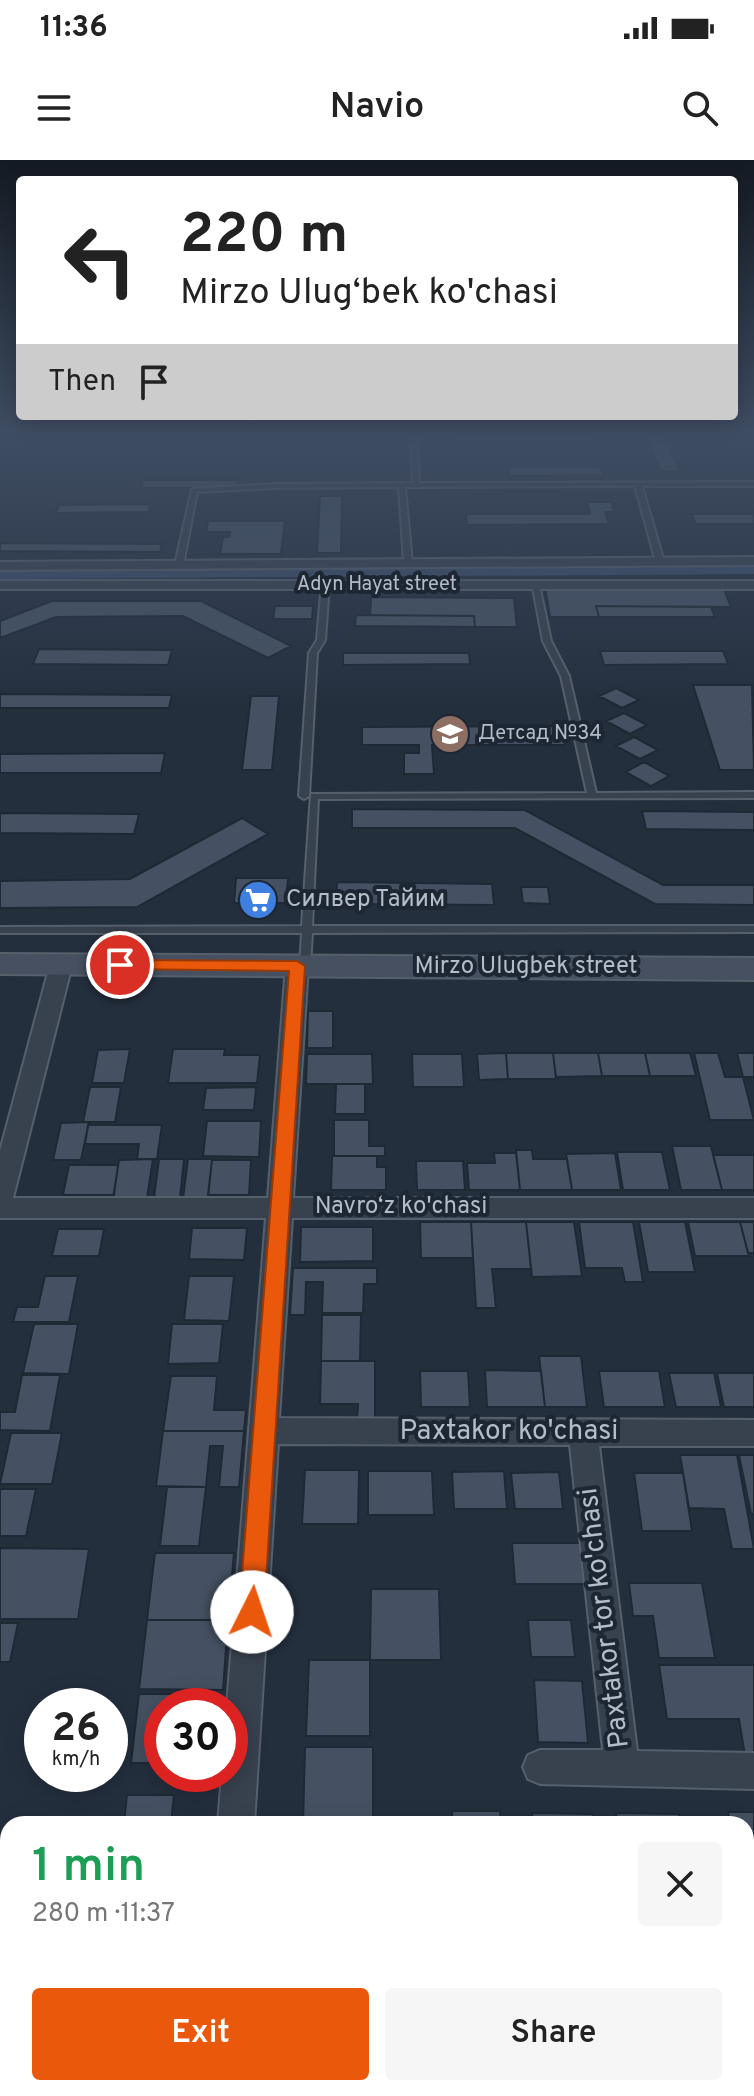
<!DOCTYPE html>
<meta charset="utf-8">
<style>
body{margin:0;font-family:Overpass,sans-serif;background:#f6f6f6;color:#222;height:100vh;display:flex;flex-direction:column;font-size:30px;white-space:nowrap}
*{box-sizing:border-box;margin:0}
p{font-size:26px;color:#767676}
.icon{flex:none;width:44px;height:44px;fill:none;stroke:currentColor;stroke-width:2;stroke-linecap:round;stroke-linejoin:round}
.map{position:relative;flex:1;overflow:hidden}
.side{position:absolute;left:0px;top:1656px;width:754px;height:280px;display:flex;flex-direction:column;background:#fff;border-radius:24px 24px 0 0;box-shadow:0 4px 20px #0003}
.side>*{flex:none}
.hud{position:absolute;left:16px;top:16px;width:722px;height:244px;border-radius:8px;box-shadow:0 4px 20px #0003;background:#fff;color:#222;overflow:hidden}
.speed{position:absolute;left:24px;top:1528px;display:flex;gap:16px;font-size:40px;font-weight:700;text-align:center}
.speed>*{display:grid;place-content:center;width:104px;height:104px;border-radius:50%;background:#fff;box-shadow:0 4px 20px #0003;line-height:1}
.speed small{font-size:20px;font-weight:400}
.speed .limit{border:12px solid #d22;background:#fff;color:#111}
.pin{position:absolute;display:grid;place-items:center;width:68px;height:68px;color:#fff;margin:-34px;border:4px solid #fff;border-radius:50%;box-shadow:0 2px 8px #0007}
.me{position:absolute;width:88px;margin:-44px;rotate:4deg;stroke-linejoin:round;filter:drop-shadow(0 0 6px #0008)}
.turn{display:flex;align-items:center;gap:28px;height:168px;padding:0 32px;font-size:36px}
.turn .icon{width:104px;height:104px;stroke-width:2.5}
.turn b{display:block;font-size:56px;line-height:68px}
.then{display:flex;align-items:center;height:76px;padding:0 32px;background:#0003;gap:16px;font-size:30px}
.round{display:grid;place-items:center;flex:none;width:84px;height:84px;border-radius:8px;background:#f6f6f6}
.headline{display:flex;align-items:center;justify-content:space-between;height:136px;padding:0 32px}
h1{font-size:48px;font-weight:600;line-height:60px;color:#1e9e55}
.action{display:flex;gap:16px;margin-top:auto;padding:16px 32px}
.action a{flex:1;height:92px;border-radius:8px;background:#ea580c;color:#fff;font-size:32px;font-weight:600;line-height:92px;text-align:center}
.action a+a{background:#f6f6f6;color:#222}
.status{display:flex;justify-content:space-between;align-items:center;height:56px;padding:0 40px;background:#fff;direction:ltr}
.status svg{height:22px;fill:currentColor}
header{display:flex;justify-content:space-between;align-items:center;height:104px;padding:0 32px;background:#fff;font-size:36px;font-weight:600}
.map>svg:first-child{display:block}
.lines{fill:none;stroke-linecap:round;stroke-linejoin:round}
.canal{fill:#394c67;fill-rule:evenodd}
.building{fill:#455162;stroke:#1f2835;stroke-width:2}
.service-casing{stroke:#565f6c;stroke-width:4}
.minor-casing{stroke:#565f6c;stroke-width:4}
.secondary-casing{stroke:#565f6c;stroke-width:4}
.service{fill:#38414e;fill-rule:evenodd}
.minor{fill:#38414e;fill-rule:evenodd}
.secondary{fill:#465061;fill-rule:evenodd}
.route{fill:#ea580c;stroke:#983908;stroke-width:2}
.labels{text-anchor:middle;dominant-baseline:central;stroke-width:8;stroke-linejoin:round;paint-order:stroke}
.far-street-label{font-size:20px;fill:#b4bcc9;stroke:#1d2633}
.far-poi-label{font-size:20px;fill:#b4bcc9;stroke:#1d2633;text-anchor:start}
.poi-label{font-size:24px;fill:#b4bcc9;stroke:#1d2633;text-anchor:start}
.street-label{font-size:24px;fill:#b4bcc9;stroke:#1d2633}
.near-street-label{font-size:28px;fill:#b4bcc9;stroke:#1d2633}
</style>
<div class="status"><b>11:36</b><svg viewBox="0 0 49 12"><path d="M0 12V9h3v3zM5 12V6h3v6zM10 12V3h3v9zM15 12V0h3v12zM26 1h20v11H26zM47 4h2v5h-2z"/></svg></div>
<header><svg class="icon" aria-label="menu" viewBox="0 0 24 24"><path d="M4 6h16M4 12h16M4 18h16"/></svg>Navio<svg class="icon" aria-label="search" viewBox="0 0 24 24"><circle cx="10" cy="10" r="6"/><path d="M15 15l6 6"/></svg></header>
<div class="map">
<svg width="754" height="1936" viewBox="0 0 754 1936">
<rect width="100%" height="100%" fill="#242f3e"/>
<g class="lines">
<path class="canal" d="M754 406V414L0 419V411Z"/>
</g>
<path class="building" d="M596 273 598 279 461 281 460 274Z
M644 273H661L680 311H661Z
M508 307H600L604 315 510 316Z
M143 320H238L237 328H141Z
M320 336H342L341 393H317Z
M587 342H611L614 352H605L609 364 467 365 466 354H590Z
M150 344 149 352 56 353 59 345Z
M692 354H754V364H696Z
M208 361H285L281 394H220L223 377H229L230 372H206Z
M0 383 162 384 160 392 0 391Z
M545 427H723L731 447 596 446 599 457H550Z
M371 437 514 438 517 467H475L474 456 370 455Z
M52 441H201L291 486 268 498 183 456 56 457 0 478V461Z
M275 446H313L312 459H273Z
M596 446 711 447 715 457H599Z
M356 455 474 456 475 467 355 466Z
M39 489 172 490 168 505 33 504Z
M600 491H723L728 504 604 505Z
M343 493H469L470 504 343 505Z
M693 525H752L754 610H720Z
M616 528 639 540 622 548 599 536Z
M0 534 172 535 169 548H0Z
M251 536H279L272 610H242Z
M624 553 647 565 630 574 606 561Z
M561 566 565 585H432L434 614H404V593H419V585H362V567Z
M634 577 658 590 640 599 616 586Z
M165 593 161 613H0V594Z
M644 602 669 616 651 626 626 612Z
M352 649 525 650 663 725H754V745L655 744 515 668H352Z
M642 651 754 652V670L646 669Z
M0 653 139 654 134 674 0 673Z
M242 658 268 674 137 747 0 748V721L130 719Z
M236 718H288L286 743H234Z
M337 722 492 724 494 745 336 744Z
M521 727H548L550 744 523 743Z
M308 851H333V888H307Z
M130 889 124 923H92L98 890Z
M173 889H225L224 895H260L257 923H168Z
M506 893H553L556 919H508Z
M506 893 508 919 479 920 477 894Z
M553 893H598L602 916 556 917Z
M598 893H645L650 916H602Z
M645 893H690L696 916H650Z
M694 893H718L725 917H743L754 960H710Z
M737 893H754V917H743Z
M307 894H372L373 924H306Z
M412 894H462L464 927H413Z
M336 924H365V954H335Z
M90 927H121L115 962H83Z
M256 927 254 950H203L206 928Z
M334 960H369V986H385V996H334Z
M207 961H261L259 997 203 996Z
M89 962 81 1000H53L61 963Z
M88 965H162L157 999H137L139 984H85Z
M672 986H711L722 1030H681Z
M516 990H532L533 999H567L572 1030H520Z
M617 992H662L670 1030H623Z
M494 993H516L520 1030H469L467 1003H495Z
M615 993 621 1030H572L566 994Z
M713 995H754V1030H722Z
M332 996H377V1007H386V1030H331Z
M153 999 147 1038H113L119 1000Z
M159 999H184L180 1038H154Z
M188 999H212L208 1038H183Z
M212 1000H251L249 1035H208Z
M416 1001H463L465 1030H417Z
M69 1005H118L114 1035H63Z
M420 1062H471L473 1098H421Z
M471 1062H526L531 1109H492L496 1148H476Z
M526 1062H574L582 1116 532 1117Z
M579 1062H633L643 1122H625L622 1108H585Z
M639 1062H685L695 1112H648Z
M688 1062H740L749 1096H695Z
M740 1062H754V1093H748Z
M301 1067H373V1101L300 1102Z
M192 1068H247L244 1100 189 1099Z
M58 1069H104L99 1096H52Z
M293 1108H377V1124H364L363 1153H322L323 1122H306L305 1155H290Z
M45 1116H78L69 1162H13L17 1147H38Z
M189 1116H234L229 1161 184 1160Z
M322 1155H361L360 1201H321Z
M34 1164H78L69 1214 23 1213Z
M172 1164H223L219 1203 168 1204Z
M539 1196H581L587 1247H545Z
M321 1201H375V1259H357L358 1244H320Z
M485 1210 541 1211 545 1247H487Z
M420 1211H468L470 1247H421Z
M599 1211H659L665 1247H604Z
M669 1213H714L721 1247H676Z
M717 1213H754V1247H724Z
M22 1215H60L50 1271 0 1270V1252H15Z
M171 1216H217L214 1250H246L244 1271H163Z
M163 1271H244L239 1327H219L223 1286H210L206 1327 156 1326Z
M11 1273H62L52 1324H0Z
M680 1295H737L754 1389H732L724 1349 689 1348Z
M739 1295H754V1354H751Z
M305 1310H359L358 1364H302Z
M368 1311H432L434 1355H368Z
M504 1311 507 1349H454L452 1312Z
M559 1312 563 1349H515L511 1313Z
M634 1313H683L692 1371H642Z
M167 1327H206L199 1386H160Z
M0 1329H36L26 1376H0Z
M512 1383H584L589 1424H515Z
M0 1388 89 1389 78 1459H0Z
M155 1393H234L228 1460H147Z
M629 1423H702L715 1498H659L653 1456H633Z
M371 1429H439L441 1500H370Z
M147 1460H228L223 1530 139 1529Z
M528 1460H571L575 1497H531Z
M0 1463H18L10 1502H0Z
M309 1500H370V1576H306Z
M659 1505H754V1596H745L739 1559H667Z
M534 1520 582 1521 588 1583 538 1582Z
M139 1534H188L187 1546H162V1603H131Z
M305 1587H373V1664H303Z
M127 1635H174L171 1664H124Z
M452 1651H500L501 1664H452Z
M728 1652H754V1765L747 1764 746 1758V1664H730Z
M532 1653 593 1654 594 1664H533Z
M616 1653 679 1654 680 1664H617Z
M0 1877H8L0 1926Z
M113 1928H190L189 1936H112Z
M293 1928H358V1936H292Z
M406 1928H455L456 1936H406Z
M462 1928H526L527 1936H462Z
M553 1928H640L641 1936H553Z
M648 1928H737L738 1936H649Z"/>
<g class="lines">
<defs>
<path id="service" d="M410 273H416L419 323 754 322V326H642L664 402 660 404 656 402 635 326 405 327 412 403 408 405 404 403 399 327 274 328 197 332 183 405 179 407 175 405 192 329 274 324 413 323Z
M322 423 329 425 325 480 317 493 309 636 304 639 299 636 309 493 317 480Z
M532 423 539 425 551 481 569 516 596 633 754 632V638L318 639 312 766H754V772L312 773 310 806 305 809 300 806 302 773H0V767L302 766 311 634 587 633 561 516 543 481Z"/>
<path id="minor" d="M754 397V405L0 410V402Z
M0 421H754V429H0Z
M61 798 68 800 72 805 13 1038H268L286 806 289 801H305L308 806 293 1038H754V1058H292L279 1258 754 1260V1286H599L637 1591 754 1593V1629L540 1624 528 1619 523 1607 528 1595 540 1590H603L570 1285 278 1284 254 1664H218L222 1614H230V1546H227L266 1058H0V991L50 805 54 800Z
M197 1928H237V1936H197Z"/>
<path id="secondary" d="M0 794 754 798V820L0 814Z"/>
</defs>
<use href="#service" class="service-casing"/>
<use href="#minor" class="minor-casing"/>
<use href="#secondary" class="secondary-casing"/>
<use href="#service" class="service"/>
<use href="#minor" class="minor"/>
<use href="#secondary" class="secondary"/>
</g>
<linearGradient id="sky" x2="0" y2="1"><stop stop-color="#141a22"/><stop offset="0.5" stop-color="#3f4d63"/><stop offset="1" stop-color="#3f4d63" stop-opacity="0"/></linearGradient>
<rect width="754" height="544" fill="url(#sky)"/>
<path class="route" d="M120 800 297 801 305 806 264 1452 260 1461 252 1464 243 1461 239 1452 289 811 114 809 112 805Z"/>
<defs>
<symbol id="school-disc" viewBox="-11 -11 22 22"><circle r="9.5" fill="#8d6e63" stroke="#1d2633"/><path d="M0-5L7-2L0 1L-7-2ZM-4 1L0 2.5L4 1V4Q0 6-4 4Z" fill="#fff"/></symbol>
<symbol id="supermarket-disc" viewBox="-11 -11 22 22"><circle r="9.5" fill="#3f7fe0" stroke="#1d2633"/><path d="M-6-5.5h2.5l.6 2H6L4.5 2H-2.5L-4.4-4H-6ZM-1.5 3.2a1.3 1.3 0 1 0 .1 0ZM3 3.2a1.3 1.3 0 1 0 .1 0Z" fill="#fff"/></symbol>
</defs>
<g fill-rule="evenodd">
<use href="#school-disc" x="428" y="552" width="44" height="44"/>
<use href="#supermarket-disc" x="236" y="718" width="44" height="44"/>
</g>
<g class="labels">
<g class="far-street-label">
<text x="377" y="425">Adyn Hayat street</text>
</g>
<g class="far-poi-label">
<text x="478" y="574">Детсад №34</text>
</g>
<g class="poi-label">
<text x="286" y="740">Силвер Тайим</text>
</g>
<g class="street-label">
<text x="526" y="807">Mirzo Ulugbek street</text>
<text x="401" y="1047">Navro‘z ko'chasi</text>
</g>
<g class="near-street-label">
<text x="509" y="1272">Paxtakor ko'chasi</text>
<text transform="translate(605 1458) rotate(-97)">Paxtakor tor ko'chasi</text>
</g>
</g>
</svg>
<div class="speed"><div>26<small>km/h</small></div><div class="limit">30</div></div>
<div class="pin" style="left:120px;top:805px;background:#d93025"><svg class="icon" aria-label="arrive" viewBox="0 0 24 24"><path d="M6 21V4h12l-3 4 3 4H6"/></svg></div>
<svg class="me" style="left:252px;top:1452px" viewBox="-20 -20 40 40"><circle r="19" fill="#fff"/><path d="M0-13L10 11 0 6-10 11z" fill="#ea580c"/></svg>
<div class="hud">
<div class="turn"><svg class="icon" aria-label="left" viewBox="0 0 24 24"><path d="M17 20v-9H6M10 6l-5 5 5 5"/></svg><div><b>220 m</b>Mirzo Ulug‘bek ko'chasi</div></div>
<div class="then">Then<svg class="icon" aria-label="arrive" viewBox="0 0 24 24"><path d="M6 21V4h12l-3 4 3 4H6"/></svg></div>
</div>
<section class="side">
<div class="headline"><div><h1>1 min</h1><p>280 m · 11:37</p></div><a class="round"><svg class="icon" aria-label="close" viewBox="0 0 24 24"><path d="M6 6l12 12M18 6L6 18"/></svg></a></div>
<div class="action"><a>Exit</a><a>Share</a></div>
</section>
</div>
